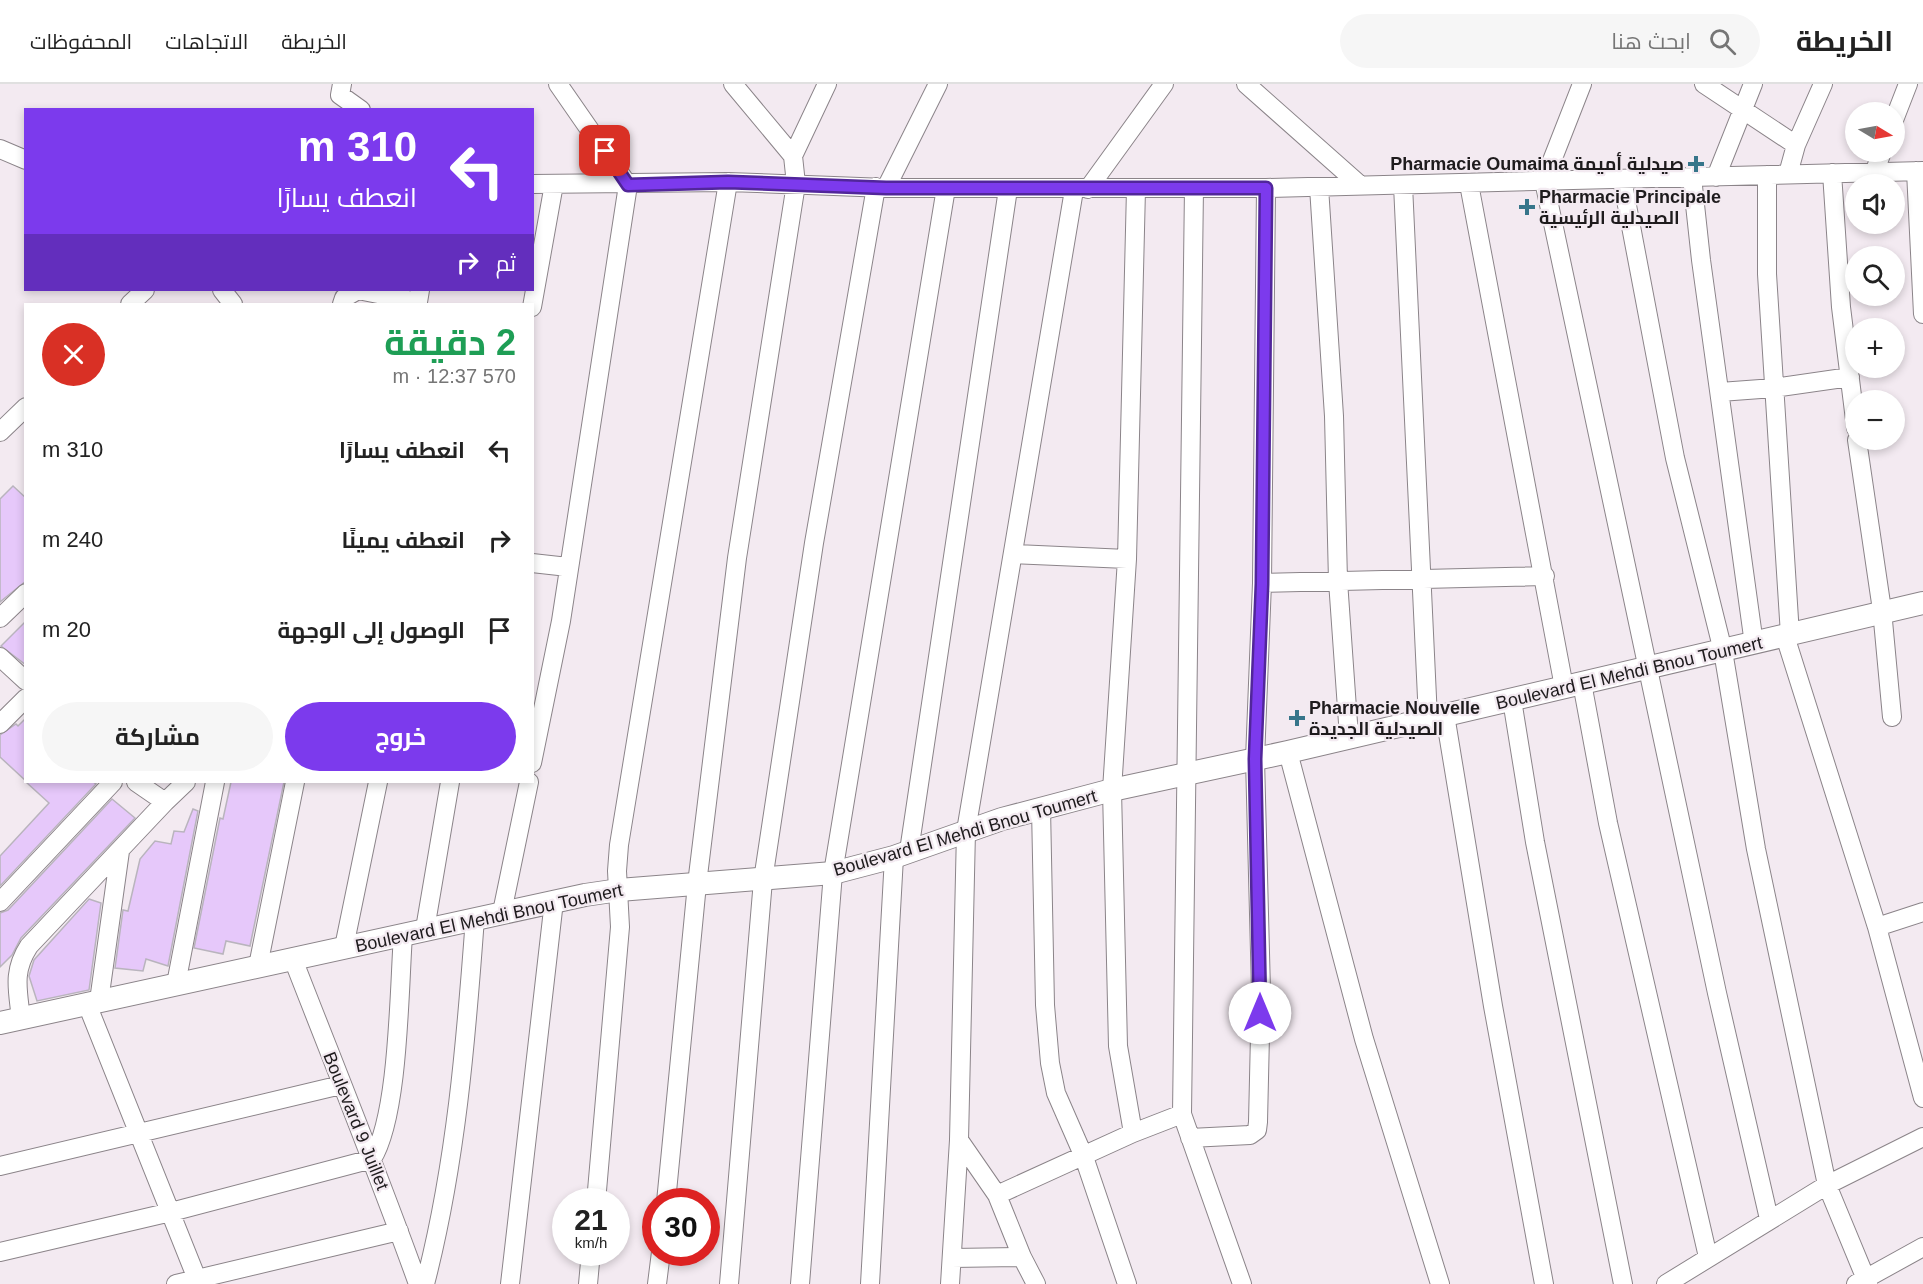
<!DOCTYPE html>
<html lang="ar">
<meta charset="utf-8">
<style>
body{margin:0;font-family:Arial,Cairo,sans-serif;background:#f6f6f6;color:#222;direction:rtl;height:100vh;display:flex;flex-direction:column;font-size:22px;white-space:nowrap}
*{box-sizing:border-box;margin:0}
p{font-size:20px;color:#767676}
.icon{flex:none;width:33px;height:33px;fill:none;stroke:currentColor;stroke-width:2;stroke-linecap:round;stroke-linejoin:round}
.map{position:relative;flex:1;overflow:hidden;direction:ltr}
.details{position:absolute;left:24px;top:219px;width:510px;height:480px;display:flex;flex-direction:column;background:#fff;border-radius:0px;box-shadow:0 3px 9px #0003;direction:rtl}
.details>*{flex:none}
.hud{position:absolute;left:24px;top:24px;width:510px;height:183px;border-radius:0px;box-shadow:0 3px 9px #0003;direction:rtl;background:#7c3aed;color:#fff;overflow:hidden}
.needle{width:39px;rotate:100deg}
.fabs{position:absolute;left:1845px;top:18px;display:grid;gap:12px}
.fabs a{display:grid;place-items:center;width:60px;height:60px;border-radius:50%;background:#fff;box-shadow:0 3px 9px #0003;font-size:30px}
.speed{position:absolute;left:552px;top:1104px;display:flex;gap:12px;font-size:30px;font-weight:700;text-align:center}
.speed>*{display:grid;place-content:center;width:78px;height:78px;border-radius:50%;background:#fff;box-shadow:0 3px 9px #0003;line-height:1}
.speed small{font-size:15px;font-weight:400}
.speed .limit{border:9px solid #d22;background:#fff;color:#111}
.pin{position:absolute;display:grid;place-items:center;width:51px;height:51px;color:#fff;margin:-26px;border-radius:12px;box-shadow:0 3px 9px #0006}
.me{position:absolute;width:66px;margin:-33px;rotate:0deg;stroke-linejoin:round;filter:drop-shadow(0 0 4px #0008)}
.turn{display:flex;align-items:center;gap:21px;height:126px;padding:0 18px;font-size:27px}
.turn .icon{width:78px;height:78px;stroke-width:2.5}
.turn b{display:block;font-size:42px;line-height:51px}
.then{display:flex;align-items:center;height:57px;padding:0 18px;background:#0003;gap:12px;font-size:22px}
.round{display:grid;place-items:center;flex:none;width:63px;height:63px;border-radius:32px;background:#f6f6f6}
.headline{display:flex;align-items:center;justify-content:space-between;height:102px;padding:0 18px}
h1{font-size:36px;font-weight:700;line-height:45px;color:#1e9e55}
.primary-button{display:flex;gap:12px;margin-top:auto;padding:12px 18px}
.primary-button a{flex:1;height:69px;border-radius:36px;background:#7c3aed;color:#fff;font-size:24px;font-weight:700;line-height:69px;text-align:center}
.primary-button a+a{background:#f6f6f6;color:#222}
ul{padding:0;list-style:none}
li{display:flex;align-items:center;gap:18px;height:90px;padding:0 18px}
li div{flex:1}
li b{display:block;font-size:22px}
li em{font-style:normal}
header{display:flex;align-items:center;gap:36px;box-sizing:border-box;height:84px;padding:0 30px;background:#fff;border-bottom:2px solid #e0e0e0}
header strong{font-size:28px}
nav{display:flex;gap:33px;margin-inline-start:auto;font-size:21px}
.search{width:420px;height:54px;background:#f6f6f6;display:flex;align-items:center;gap:15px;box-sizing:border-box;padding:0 21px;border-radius:33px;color:#767676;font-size:22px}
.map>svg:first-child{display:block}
.building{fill:#e6c8fa;stroke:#b9b4bd;stroke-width:1.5}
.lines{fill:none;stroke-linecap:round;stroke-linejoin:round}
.minor-casing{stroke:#8b8489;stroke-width:20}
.major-casing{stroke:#8b8489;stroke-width:24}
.minor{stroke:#fff;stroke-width:18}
.major{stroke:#fff;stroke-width:22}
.route-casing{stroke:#51269a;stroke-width:15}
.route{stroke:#7c3aed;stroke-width:10}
.poi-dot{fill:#36758a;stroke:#f3eaf1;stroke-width:2}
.labels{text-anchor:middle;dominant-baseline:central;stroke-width:4.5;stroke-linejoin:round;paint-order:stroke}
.poi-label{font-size:18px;font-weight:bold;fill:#1e1b1d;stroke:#f3eaf1;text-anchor:start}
.street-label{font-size:18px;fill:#1e1b1d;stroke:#f3eaf1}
</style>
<header>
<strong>الخريطة</strong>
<div class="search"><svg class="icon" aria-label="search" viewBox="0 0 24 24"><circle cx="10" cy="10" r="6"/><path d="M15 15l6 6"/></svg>ابحث هنا</div>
<nav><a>الخريطة</a><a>الاتجاهات</a><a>المحفوظات</a></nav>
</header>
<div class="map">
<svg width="1923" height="1200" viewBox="0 0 1923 1200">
<rect width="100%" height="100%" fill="#f3eaf1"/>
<path class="building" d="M13 402 26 414V497L0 518V415Z
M26 537V581L1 562Z
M26 634V697L0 673V651L16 640 18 642Z
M26 698H93L96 700 0 802V772L49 719Z
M231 698H284L250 862 226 857 223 870 194 864 220 734 223 735Z
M112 715 135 734 21 854 12 871 0 883V829L8 826Z
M193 725 198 727 168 882 146 875 143 887 115 884 123 826 128 827 140 775 155 757 171 760 174 747 184 748Z
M89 815 101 819 89 906 37 917 29 892 34 876Z"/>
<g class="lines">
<defs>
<path id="minor" d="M342 0 340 11 361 26
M733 0 793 72
M1246 0 1361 102
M1582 0 1544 97 1717 909 1769 1135
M1704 0 1796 61
M1894 36 1908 0
M0 65 26 76
M1916 87 1923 230
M1832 89 1841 223 1856 344
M1874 89 1882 68
M1788 90 1796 61 1823 0
M1767 91V190L1790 551
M1692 93 1701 176 1754 560
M1716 93 1753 0
M1622 95 1675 374 1723 567 1756 765 1827 1101 1868 1200
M532 100 728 98 886 104H1266L1923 87
M1469 100 1564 603
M1403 101 1428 635
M1319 103 1334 332 1338 497 1349 653
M886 104 938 0
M1194 104 1182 1030 1242 1200
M1088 105 1164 0
M222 206 233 220
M130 220 145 206
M342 220 344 214 358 206 418 218 420 206
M532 223 554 100
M1720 308 1774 304 1850 293
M0 348 26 323
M1857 356 1882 526 1892 633
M1013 470 1127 475
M532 479 568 483
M1262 499 1545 492
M0 534 26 509
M1785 552 1877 843 1923 1014
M0 573 26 597
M1582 599 1608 739 1708 1173
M1512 616 1535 758 1623 1200
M1445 631 1493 922 1544 1200
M0 640 26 614
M1288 668 1364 955 1440 1200
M532 679 561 537 628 101 558 0
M165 718 186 698
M1041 724 1045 921 1050 979 1056 1009 1084 1073 1127 1200
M909 767 1008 105
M0 818 113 698
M502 828 529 698
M1877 843 1923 828
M425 845 450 698
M344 863 378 698
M293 875C335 983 379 1091 418 1200
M258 882 295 698
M176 900 215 698
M99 917 120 767
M87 920 199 1200
M21 935C18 906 12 888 29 862L165 718 136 698
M1133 1049 1118 962 1112 706 1127 475 1136 105
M1190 1054 1250 1051 1257 1046 1258 1038 1261 907 1255 675 1262 499 1266 104
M959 1056 997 1111 1022 1173 1036 1200
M0 1082 341 1001
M997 1111 1133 1049 1182 1030
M596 1118 620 843 617 787 619 761 728 98
M666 1118 697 800 737 474 796 100 793 72 827 0
M0 1168 171 1128 372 1075C399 1032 399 906 403 851
M952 1174 1022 1173
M176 1200 399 1147
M425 1200C456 1080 466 957 475 834
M510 1200 554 817
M588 1200 591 1168
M657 1200 661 1168
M729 1200 763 796 814 459 876 103
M800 1200 833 789 946 104
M870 1200 894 773
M950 1200 959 1056 966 747 1074 106
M1666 1200 1827 1101 1923 1053
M1856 1200 1923 1163"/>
<path id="major" d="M0 939 585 811 619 806 833 789 894 773 1002 735 1112 706 1288 668 1923 519"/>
</defs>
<use href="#minor" class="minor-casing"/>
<use href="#major" class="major-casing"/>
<use href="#minor" class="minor"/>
<use href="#major" class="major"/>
</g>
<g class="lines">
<defs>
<path id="route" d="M605 67 628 101 728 98 886 104H1266L1262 500 1255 675 1260 929"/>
</defs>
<use href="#route" class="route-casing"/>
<use href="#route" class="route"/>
</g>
<g class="poi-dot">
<path d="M1693 71h6v6h6v6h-6v6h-6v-6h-6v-6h6z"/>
<path d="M1524 114h6v6h6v6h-6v6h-6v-6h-6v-6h6z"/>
<path d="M1294 625h6v6h6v6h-6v6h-6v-6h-6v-6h6z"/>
</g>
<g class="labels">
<g class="poi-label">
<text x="1684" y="80" text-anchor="end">Pharmacie Oumaima صيدلية أميمة</text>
<text x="1539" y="113">Pharmacie Principale<tspan x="1539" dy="21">الصيدلية الرئيسية</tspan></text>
<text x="1309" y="624">Pharmacie Nouvelle<tspan x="1309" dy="21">الصيدلية الجديدة</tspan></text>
</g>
<g class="street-label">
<text transform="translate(1629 589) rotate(-13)">Boulevard El Mehdi Bnou Toumert</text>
<text transform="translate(965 749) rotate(-16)">Boulevard El Mehdi Bnou Toumert</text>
<text transform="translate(489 834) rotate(-12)">Boulevard El Mehdi Bnou Toumert</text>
<text transform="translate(356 1037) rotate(68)">Boulevard 9 Juillet</text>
</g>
</g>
</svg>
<div class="fabs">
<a><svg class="needle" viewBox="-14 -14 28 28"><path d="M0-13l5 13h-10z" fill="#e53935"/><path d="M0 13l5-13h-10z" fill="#767676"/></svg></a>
<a><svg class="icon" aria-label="sound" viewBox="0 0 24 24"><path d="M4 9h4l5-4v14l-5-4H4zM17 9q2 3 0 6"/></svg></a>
<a><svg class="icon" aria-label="search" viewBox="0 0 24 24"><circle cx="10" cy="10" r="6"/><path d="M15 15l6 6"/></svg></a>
<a>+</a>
<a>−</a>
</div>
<div class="speed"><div>21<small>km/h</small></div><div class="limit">30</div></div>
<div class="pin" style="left:605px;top:67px;background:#d93025"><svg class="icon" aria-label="arrive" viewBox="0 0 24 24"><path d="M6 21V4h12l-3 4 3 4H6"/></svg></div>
<svg class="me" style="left:1260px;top:929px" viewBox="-20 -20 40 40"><circle r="19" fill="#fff"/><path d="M0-13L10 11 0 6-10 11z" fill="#7c3aed"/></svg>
<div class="hud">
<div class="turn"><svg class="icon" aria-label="left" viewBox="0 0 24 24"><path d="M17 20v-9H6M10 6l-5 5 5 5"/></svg><div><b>310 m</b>انعطف يسارًا</div></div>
<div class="then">ثم<svg class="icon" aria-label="right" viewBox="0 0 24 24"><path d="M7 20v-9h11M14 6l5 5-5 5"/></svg></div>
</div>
<section class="details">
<div class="headline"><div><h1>2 دقيقة</h1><p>570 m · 12:37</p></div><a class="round" style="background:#d93025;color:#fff"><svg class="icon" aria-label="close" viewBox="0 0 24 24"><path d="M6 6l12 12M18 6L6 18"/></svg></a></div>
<ul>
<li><svg class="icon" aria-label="left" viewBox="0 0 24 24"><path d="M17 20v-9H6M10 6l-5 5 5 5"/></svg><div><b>انعطف يسارًا</b></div><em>310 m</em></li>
<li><svg class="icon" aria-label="right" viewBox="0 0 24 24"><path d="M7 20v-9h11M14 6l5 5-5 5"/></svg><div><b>انعطف يمينًا</b></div><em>240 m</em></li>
<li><svg class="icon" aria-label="arrive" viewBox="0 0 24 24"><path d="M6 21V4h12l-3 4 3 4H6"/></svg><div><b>الوصول إلى الوجهة</b></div><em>20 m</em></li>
</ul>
<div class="primary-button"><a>خروج</a><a>مشاركة</a></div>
</section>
</div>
